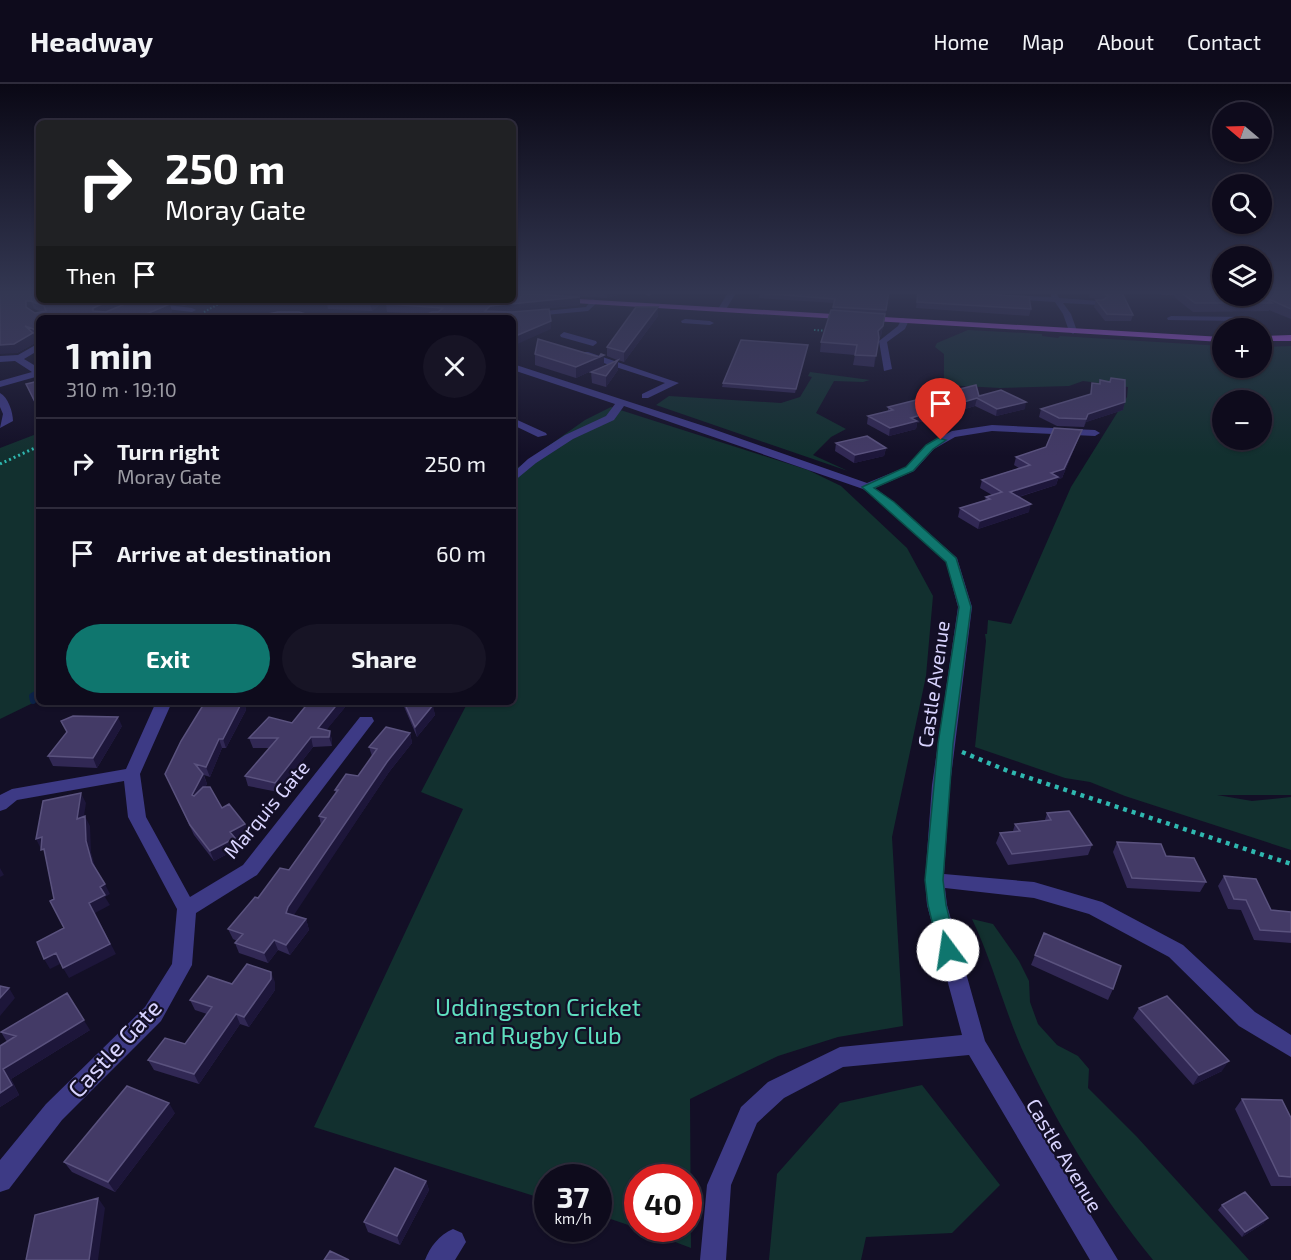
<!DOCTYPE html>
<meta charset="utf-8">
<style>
body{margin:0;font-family:"Exo 2",sans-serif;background:#171425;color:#f1f3f6;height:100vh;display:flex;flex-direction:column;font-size:22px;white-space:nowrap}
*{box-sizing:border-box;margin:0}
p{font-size:20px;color:#9b9ba3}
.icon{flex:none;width:33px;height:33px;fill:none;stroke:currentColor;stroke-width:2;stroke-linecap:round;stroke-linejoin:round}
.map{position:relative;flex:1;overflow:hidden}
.drawer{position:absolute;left:36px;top:231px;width:480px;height:390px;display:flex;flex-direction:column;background:#0e0b1c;border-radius:9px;box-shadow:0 2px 4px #0004,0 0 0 2px #2e2b3b}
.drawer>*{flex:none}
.banner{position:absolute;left:36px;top:36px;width:480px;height:183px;border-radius:9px;box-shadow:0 2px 4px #0004,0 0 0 2px #2e2b3b;background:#202124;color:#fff;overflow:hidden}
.needle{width:39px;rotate:289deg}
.fabs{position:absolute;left:1212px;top:18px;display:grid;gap:12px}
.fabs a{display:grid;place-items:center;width:60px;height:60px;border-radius:50%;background:#0e0b1c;box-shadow:0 2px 4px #0004,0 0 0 2px #2e2b3b;font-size:30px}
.speed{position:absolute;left:534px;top:1080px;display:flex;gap:12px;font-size:30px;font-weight:700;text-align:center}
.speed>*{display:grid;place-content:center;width:78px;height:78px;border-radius:50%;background:#0e0b1c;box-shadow:0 2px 4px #0004,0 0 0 2px #2e2b3b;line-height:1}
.speed small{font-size:15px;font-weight:400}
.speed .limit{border:9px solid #d22;background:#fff;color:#111}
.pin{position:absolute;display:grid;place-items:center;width:51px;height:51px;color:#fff;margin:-62px -26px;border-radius:50% 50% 50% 0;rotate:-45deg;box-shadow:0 0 6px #0007}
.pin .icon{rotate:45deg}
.me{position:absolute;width:66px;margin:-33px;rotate:346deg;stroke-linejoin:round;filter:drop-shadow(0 0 4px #0008)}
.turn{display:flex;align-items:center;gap:21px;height:126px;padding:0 30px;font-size:27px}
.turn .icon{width:78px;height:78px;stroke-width:2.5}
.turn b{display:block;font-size:42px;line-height:51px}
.then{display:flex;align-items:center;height:57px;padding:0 30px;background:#0003;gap:12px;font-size:22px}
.round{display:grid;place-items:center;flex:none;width:63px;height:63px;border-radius:32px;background:#171425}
.summary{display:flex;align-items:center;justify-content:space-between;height:102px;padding:0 30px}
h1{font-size:36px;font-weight:700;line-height:45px}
.primary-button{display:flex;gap:12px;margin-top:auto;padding:12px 30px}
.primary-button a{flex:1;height:69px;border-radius:36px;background:#0f766e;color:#fff;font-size:24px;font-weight:700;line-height:69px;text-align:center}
.primary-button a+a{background:#171425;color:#f1f3f6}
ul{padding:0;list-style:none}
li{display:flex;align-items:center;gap:18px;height:90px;padding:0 30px;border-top:2px solid #2e2b3b}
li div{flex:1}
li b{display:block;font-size:22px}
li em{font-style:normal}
header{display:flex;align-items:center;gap:36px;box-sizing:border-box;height:84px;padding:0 30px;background:#0e0b1c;border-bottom:2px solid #2e2b3b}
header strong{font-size:28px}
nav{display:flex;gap:33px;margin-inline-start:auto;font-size:21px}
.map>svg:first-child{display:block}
.green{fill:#12302f;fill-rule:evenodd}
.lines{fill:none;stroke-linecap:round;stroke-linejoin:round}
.stream{stroke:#0c2248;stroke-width:6}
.path-far2{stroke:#2fb8b0;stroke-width:2;stroke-dasharray:1.5 2;stroke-linecap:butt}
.path-far1{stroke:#2fb8b0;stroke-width:3;stroke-dasharray:2 3;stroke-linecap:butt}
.path{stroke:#2fb8b0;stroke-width:4.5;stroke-dasharray:4 5;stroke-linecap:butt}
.minor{fill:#3d3a85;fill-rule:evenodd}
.major{fill:#c25bff;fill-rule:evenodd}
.wall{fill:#312854;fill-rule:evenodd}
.shaded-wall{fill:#1d163a}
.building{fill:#433a66;stroke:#5a527e;stroke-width:1.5;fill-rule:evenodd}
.route{fill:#0f766e;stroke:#0a4d48;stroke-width:1.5}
.labels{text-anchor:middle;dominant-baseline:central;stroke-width:4.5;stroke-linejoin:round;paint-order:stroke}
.street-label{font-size:20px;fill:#d9d4ff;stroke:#130f26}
.near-park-label{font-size:24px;fill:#5fe0c0;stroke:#130f26}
.near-street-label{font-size:24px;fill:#d9d4ff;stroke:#130f26}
</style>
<header>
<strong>Headway</strong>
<nav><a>Home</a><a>Map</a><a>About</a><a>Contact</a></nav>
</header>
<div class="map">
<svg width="1291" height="1176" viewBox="0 0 1291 1176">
<rect width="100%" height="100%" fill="#130f26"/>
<path class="green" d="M968 246 1042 250V252L1058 254 1060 252 1222 262V284H1262V263L1291 262V711H1217L1252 717 1291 713V766L1125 712 1090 698 1065 694 975 663 986 557 985 550H987L988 536 1011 540 1071 403 1127 313 1128 303 1083 297 1069 302 1000 304 944 301V270L935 263 937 259ZM1222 316H1262V356H1222Z
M810 288 870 296 863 298 834 297 816 329 846 345 831 353 813 371 848 387 656 321 669 312 781 319 800 313 812 293 808 292Z
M611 323 808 386 841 402 907 464 933 512 926 592 892 753 903 942 838 953 778 972 690 1015 691 1164 641 1145 688 1144V1094H638L637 1144 599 1131 598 1094H548L547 1116 314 1043 463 725 421 708 468 618H513V387L585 336Z
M39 349V616L0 635V364Z
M972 835 993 840 1019 877 1029 897 1030 918 1038 940 1057 961 1078 972 1089 985 1088 1004 1137 1053 1249 1176H1153C1103 1115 1053 1035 1021 963 1003 921 992 877 972 835Z
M922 1001 1000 1101 952 1149 866 1153 861 1176H769L777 1090 840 1019Z"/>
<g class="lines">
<path class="stream" d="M33 617 32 612 39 608"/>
<path class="path-far2" d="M204 228 226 216
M814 246 828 247"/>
<path class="path-far1" d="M0 380 37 363"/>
<path class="path" d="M962 668 1008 687 1291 780"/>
<path class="minor" d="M647 207H655L649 212 645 210Z
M729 207H737L725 227H719L718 225Z
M904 207H939L942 209 938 211Z
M1161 207 1222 208V212H1225H1222L1162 211 1158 209Z
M1051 210H1057L1059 214 1100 217 1104 219 1100 221 1063 219 1071 230 1077 247 1073 250 1069 247 1063 230 1055 218 1010 215 1006 213 1010 211 1051 213Z
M592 215 599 217 588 227 513 234H488L492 232 586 223Z
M152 219 192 224 196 226 192 228 149 223V219Z
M310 229 435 232 439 234H245L249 232Z
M1171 232 1244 233 1263 244 1262 246 1242 237 1168 236 1167 234Z
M902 234 909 236 905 245 887 258 892 285 884 287 879 257 898 242Z
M685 235 710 237 714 239 710 241 682 239 681 237Z
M564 248 596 257 597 259 593 262 561 253 560 251Z
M39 259V266L24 275 39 284V292L0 303V297L32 288 15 277 0 278V272L18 271Z
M582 268H588L679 299 648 314H642V310L665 299 582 272Z
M513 280 710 344 867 399 906 383 926 361 952 347 992 341 1095 346 1100 349 1095 352 992 347 955 353 934 365 914 387 875 404 894 418 957 474 972 523 950 701 944 790 1034 798 1102 818 1183 861 1255 928 1291 951V973L1239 942 1169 873 1089 830 1034 814 945 804 947 821 985 957 1118 1176H1090L969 971 843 983 784 1014 757 1039 731 1101 726 1176H700L707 1101 741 1023 768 998 840 963 962 951 927 821 925 796 932 701 958 523 946 478 886 422 863 405 624 322 614 336 573 355 536 379 513 398V389L528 375 565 351 606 332 615 320 513 286Z
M0 309C8 313 13 328 13 337L0 344 3 330 0 323Z
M513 334 546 349 547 351 538 353 513 341Z
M156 618H172L140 690 146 733 190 813 243 781 360 633H372L374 637 257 791 196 829 192 881 161 937 62 1036 9 1105 0 1108V1076L46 1020 145 923 172 880 177 825 128 733 124 697 17 716 6 725 0 727V711L12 705 126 685Z
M453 1145 462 1149 466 1158 455 1176H425C430 1163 439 1151 453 1145Z"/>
<path class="major" d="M561 214 1222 253V258L558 218 557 216Z
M1291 251V257H1262V252Z"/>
</g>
<path class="wall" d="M0 207 39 216H131L105 228 170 220 172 228 158 234H39V254L35 252 37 258 17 269ZM29 225H34L42 228 35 229Z
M513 207H633L607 214 513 209Z
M890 207 881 252 879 254 874 283 853 281 855 271 820 268 821 258 832 227 834 219 759 214 760 209Z
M918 207 1031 225 1029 232 916 224Z
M963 207H1026L1025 210Z
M1087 207H1121L1133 231 1131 237H1105L1094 223 1096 216H1103L1100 215 1090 214Z
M1176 207H1222V212L1291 207V235L1269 226V227L1193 228 1174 213Z
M149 216H385L372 227 328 225 327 219 198 216 185 222Z
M386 220 580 221 510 228 551 245 427 230 387 228Z
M658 223V232L624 278 618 276V286L606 303 592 299 591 288 617 276 607 272V263Z
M808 261 795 309 722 303 723 299Z
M535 270 604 281 576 294 535 281Z
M1111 294 1125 318 1123 326 1086 338 1084 343 1057 342 1039 333 1041 325 1090 311 1092 299 1099 300 1100 296 1110 298Z
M39 297V328L26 300Z
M979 312 1025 325 996 332 975 322 917 339 916 345 889 352 867 340 868 332 888 327V323Z
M1082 346 1079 353 1062 394 1058 395 1056 401 1019 413 1029 428 978 445 958 433 960 424 985 416 986 413 992 411 980 404 982 396 1019 384 1014 381 1016 373 1046 363Z
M836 359 886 364 884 372 854 379 835 367Z
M205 618H244L246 626 226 664H222L210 693 204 691 207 700 205 703 222 724 245 740 249 750 236 757 239 764 214 777 194 751 165 690Z
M309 618H345L346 622 326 646 330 647 332 657V662L313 663 278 708 248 702 245 692 270 664H253L249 654 292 639Z
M402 618H439L432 620 435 631 417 653Z
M122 642 97 684 53 682 48 672 67 648Z
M410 649 412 659 389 688 293 831 306 835 309 846 290 871 278 866 268 879 239 869 235 859 237 857 233 855 228 845 258 814 289 786 321 741 319 732 336 709 335 706 358 692 372 672 369 663Z
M1047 729 1092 761 1088 771 1008 781 996 759 1000 749 1013 747 1015 740 1045 736Z
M1117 758 1166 772 1206 798 1200 808 1127 804 1113 768Z
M1224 792 1271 826 1291 828V859L1254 856 1241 826 1228 825 1218 802Z
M1044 849 1113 905 1108 916 1031 881Z
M275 898V906L249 943 240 940 199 1000 154 986 148 976 185 960 207 930 195 926 190 916 232 900Z
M1139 924 1222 987 1193 1001 1133 934Z
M90 946 11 995 19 1011 0 1023 7 958 1 948Z
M1242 1015 1291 1034V1102H1271L1235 1025Z
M175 1029 115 1108 72 1088 64 1078Z
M426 1097 429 1106 400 1161 368 1148 364 1138Z
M1222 1121 1264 1139 1242 1153 1218 1126Z"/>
<path class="shaded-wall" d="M607 207H633L607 214Z
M580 213V221L491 230 485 227 490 222Z
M111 216H131L96 232 93 227V224Z
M183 216H198L185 222Z
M374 216H385L372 227 370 219Z
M26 217H31L34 225H29L26 223Z
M170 220 172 228 158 234H137Z
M658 223V232L624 278V268Z
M885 230 881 252 879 254 874 283 878 247Z
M551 237V245L513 262V253Z
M33 249 37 258 17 269 0 270V261Z
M604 271V281L576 294V283Z
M618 276V286L606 303V292Z
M977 314 975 322 917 339 916 345 889 352 890 344 911 334Z
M1026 318 1025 325 996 332 997 325Z
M1125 318 1123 326 1086 338 1084 343 1088 330Z
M1082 346 1079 353 1062 394 1058 395 1056 401 1008 416 1010 408 1051 389Z
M886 364 884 372 854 379 855 371Z
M1031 420 1029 428 978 445 980 437Z
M242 618H244L246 626 226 664 223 655Z
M339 618H345L346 622 320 654 318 644Z
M433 621 435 631 417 653 415 643Z
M118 633 122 642 97 684 93 674Z
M330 647 332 657V662L329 653Z
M410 649 412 659 389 688 292 834 286 829 288 823 387 678Z
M311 653 313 663 278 708 275 699Z
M219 655 222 664 210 693 206 683Z
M203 690 207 700 196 721 192 711Z
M81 709 86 719 82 745 77 735Z
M85 732 90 742 91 768 97 789 92 779 86 757Z
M245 740 249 750 236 757 239 764 214 777 210 767 230 748Z
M42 753 41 765 36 755Z
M0 784 4 791 0 793Z
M105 800 110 810 105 813 110 821 95 829 116 870 69 894 63 884 89 819 100 803Z
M306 835 309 846 290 871 286 861Z
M274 856 278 866 268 879 264 869Z
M56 869 62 879 50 885 44 875Z
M271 888 275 898V906L249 943 244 933Z
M9 904 15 914 0 932V914Z
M67 909 90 946 11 995 19 1011 0 1023V1009L3 985Z
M236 930 240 940 199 1000 194 990Z
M1229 977 1222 987 1193 1001 1199 991Z
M169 1019 175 1029 115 1108 108 1098Z
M426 1097 429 1106 400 1161 397 1152Z
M98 1114 105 1124 98 1176H89Z
M1268 1134 1264 1139 1242 1153 1245 1148Z"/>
<path class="building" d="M0 207H39V216H111L93 224V227L106 228 134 216 170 220 137 234H39V247L25 242 33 249 14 260 0 261ZM26 217H31L44 222 46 227 35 229 26 223Z
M761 207H889L886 226 833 223 835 215 760 209Z
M918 207H941L1029 213 1031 225 917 218Z
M1092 207H1121L1133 231 1107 230 1096 216H1103L1108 212 1102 208Z
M1179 207H1222V212H1262V207H1291V225L1264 213 1272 219H1195Z
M513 209 580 213 490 222 485 227 512 228 549 225 551 237 513 253V234H418L432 228H438L443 224 386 220 391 216H513Z
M327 216H374L370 219 327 217Z
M636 223H658L624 268 607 263Z
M831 226 885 230 883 242 878 247 879 254 876 272 855 271 857 261 821 258Z
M278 228H299L319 234H247Z
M538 255 599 273 601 270 604 271 576 283 535 270Z
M741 256 808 261 796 305 723 299Z
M618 276 606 292 591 288Z
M1111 294 1125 296V318L1088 330 1086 335 1059 334 1041 325 1091 310 1092 299 1100 300V296L1110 298Z
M39 297V326L26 300Z
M976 301 979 312 1001 306 1026 318 997 325 977 314 911 334 917 337 890 344 868 332 893 326 888 323Z
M1054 344 1082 346 1064 385 1051 389 1058 393 1010 408 1031 420 980 437 960 424 990 415 986 413 1002 408 982 396 1030 381 1016 373 1046 363Z
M867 352 886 364 855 371 836 359Z
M205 618H242L223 655H219L206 683 195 680 203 690 192 711 194 712 203 703H210L222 724 229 720 245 740 230 748 235 754 210 767 190 741 165 690 181 657Z
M309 618H339L318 644 330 647 329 653H311L275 699 245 692 278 654H249L269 633 292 639Z
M404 618H432L433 621 415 643Z
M73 632 118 633 93 674 48 672 67 648 61 637Z
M386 643 410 649 387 678 288 823 286 829 306 835 286 861 274 856 264 869 235 859 243 850 228 845 255 813 258 814 280 784 289 786 326 734 319 732 338 706H335L346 690 358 692 377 665 369 663Z
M81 709 77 735 85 732 86 757 92 779 105 800 100 803 105 811 89 819 110 860 63 884 56 869 44 875 37 858 64 844 50 817 54 815 44 765 41 766 42 753 36 755 43 717Z
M1069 727 1092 761 1012 770 1000 749 1020 747 1015 740 1051 736 1047 729Z
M1117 758 1161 760 1166 772 1194 774 1206 798 1132 794Z
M1224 792 1256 795 1271 826 1291 828V848L1260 846 1246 816 1234 815Z
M1044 849 1121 882 1113 905 1035 871Z
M247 880 271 888V895L244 933 236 930 194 990 148 976 165 954 185 960 212 923 190 916 208 892 232 900Z
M0 902 9 904 0 914Z
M67 909 84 936 3 985 12 1001 0 1009V962L16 952 1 948Z
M1167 912 1229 977 1199 991 1139 924Z
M127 1002 169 1019 108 1098 64 1078Z
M1242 1015 1282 1016 1291 1034V1093L1279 1092Z
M395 1084 426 1097 397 1152 364 1138Z
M1245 1108 1268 1134 1245 1148 1222 1121Z
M98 1114 89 1176H26L35 1131Z
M330 1167 349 1176H324Z"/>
<linearGradient id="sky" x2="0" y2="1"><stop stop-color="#0a0815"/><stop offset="0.56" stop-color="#333752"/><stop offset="1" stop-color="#333752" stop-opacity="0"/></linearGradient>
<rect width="1291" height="372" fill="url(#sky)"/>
<path class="route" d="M938 354 946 356 933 365 913 387 874 404 894 418 956 474 971 523 953 660 943 796 946 821 957 866 955 871 948 873 941 871 939 866 928 821 925 796 938 660 959 523 946 478 862 403 906 383 926 361Z"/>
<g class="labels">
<g class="street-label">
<text transform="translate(933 600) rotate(-82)">Castle Avenue</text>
<text transform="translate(266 725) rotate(-50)">Marquis Gate</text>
<text transform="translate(1065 1071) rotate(59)">Castle Avenue</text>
</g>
<g class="near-park-label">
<text x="538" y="922">Uddingston Cricket<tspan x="538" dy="28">and Rugby Club</tspan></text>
</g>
<g class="near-street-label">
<text transform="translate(114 964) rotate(-47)">Castle Gate</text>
</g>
</g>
</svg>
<div class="fabs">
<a><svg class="needle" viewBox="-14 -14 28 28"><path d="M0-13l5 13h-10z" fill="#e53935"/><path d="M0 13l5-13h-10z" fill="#9b9ba3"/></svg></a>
<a><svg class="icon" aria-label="search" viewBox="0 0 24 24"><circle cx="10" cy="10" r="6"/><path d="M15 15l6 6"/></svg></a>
<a><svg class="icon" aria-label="layers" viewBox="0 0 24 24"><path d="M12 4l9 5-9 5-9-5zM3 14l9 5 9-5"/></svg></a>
<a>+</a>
<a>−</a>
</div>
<div class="speed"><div>37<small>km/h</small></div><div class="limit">40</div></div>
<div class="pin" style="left:941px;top:356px;background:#d93025"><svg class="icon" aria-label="arrive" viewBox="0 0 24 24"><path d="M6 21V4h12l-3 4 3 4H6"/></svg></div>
<svg class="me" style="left:948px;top:866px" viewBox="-20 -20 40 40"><circle r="19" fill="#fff"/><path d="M0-13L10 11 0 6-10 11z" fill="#0f766e"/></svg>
<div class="banner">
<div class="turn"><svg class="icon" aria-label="right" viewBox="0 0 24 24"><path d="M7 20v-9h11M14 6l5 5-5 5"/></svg><div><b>250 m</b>Moray Gate</div></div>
<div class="then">Then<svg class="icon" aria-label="arrive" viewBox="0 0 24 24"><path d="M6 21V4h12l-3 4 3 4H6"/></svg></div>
</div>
<section class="drawer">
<div class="summary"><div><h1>1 min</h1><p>310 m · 19:10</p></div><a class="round"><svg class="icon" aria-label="close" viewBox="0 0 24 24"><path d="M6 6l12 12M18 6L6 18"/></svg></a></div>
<ul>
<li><svg class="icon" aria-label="right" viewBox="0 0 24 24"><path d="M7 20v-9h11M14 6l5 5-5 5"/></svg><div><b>Turn right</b><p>Moray Gate</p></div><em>250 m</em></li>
<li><svg class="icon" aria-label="arrive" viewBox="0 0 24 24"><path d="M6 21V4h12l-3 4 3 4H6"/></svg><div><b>Arrive at destination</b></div><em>60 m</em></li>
</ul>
<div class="primary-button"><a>Exit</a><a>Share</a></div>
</section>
</div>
